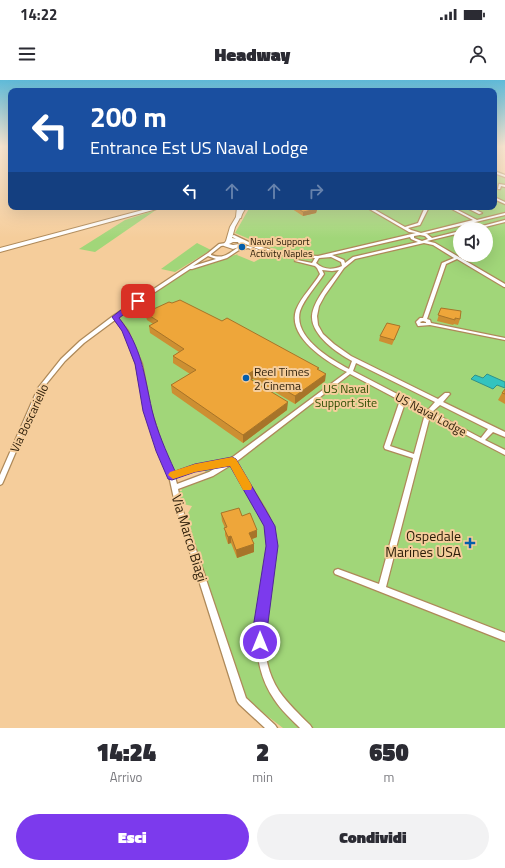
<!DOCTYPE html>
<html lang="it">
<style>
body{margin:0;font-family:"Titillium Web",sans-serif;background:#f2f2f3;color:#2b2b33;height:100vh;display:flex;flex-direction:column;font-size:15px;white-space:nowrap}
*{box-sizing:border-box;margin:0}
p{font-size:13px;color:#7c7c81}
.icon{flex:none;width:22px;height:22px;fill:none;stroke:currentColor;stroke-width:2;stroke-linecap:round;stroke-linejoin:round}
.map{position:relative;height:648px;overflow:hidden}
.drawer{display:flex;flex-direction:column;background:#fff;flex:1}
.drawer>*{flex:none}
.top-card{position:absolute;left:8px;top:8px;width:489px;height:122px;border-radius:8px;box-shadow:0 4px 16px #0002;background:#1a4fa0;color:#fff;overflow:hidden}
.controls{position:absolute;left:453px;top:142px;display:grid;gap:8px}
.controls a{display:grid;place-items:center;width:40px;height:40px;border-radius:50%;background:#fff;box-shadow:0 4px 16px #0002;font-size:20px}
.pin{position:absolute;display:grid;place-items:center;width:34px;height:34px;color:#fff;margin:-17px;border-radius:8px;box-shadow:0 2px 6px #0006}
.me{position:absolute;width:44px;margin:-22px;rotate:0deg;stroke-linejoin:round;filter:drop-shadow(0 0 3px #0008)}
.turn{display:flex;align-items:center;gap:14px;height:84px;padding:0 16px;font-size:18px}
.turn .icon{width:52px;height:52px;stroke-width:2.5}
.turn b{display:block;font-size:28px;line-height:34px}
.lanes{display:flex;align-items:center;height:38px;padding:0 16px;background:#0003;justify-content:center;gap:20px;direction:ltr}
.lanes .off{opacity:.35}
.eta{display:flex;justify-content:space-evenly;align-items:center;height:68px;text-align:center}
.eta b{font-size:24px;font-weight:800;line-height:28px}
.button{display:flex;gap:8px;margin-top:auto;padding:8px 16px}
.button a{flex:1;height:46px;border-radius:24px;background:#7c3aed;color:#fff;font-size:16px;font-weight:800;line-height:46px;text-align:center}
.button a+a{background:#f2f2f3;color:#2b2b33}
.status{display:flex;justify-content:space-between;align-items:center;height:28px;padding:0 20px;background:#fff;direction:ltr}
.status svg{height:11px;fill:currentColor}
header{display:flex;justify-content:space-between;align-items:center;height:52px;padding:0 16px;background:#fff;font-size:18px;font-weight:800}
.map>svg:first-child{display:block}
.green{fill:#a1d679;fill-rule:evenodd}
.water{fill:#33c3bf;stroke:#319188}
.lines{fill:none;stroke-linecap:round;stroke-linejoin:round}
.street-casing{stroke:#ae8959;stroke-width:2.5}
.secondary-casing{stroke:#ae8959;stroke-width:2}
.highway-casing{stroke:#ae8959;stroke-width:2}
.street{fill:#fff;fill-rule:evenodd}
.secondary{fill:#fff;fill-rule:evenodd}
.highway{fill:#fff;fill-rule:evenodd}
.wall{fill:#cd8f32}
.shaded-wall{fill:#a77429}
.building{fill:#eea63a;stroke:#a77429}
.route{fill:#7c3aed;stroke:#51269a}
.slow{fill:#f59e0b}
.poi-dot{fill:#045dab;stroke:#f5cd9b;stroke-width:1.5}
.labels{text-anchor:middle;dominant-baseline:central;stroke-width:4;stroke-linejoin:round;paint-order:stroke}
.far-poi-label{font-size:10px;fill:#2b1c08;stroke:#f5cd9b;text-anchor:start}
.poi-label{font-size:12px;fill:#2b1c08;stroke:#f5cd9b;text-anchor:start}
.park-label{font-size:12px;fill:#2b4d02;stroke:#f5cd9b}
.street-label{font-size:12px;fill:#2b1c08;stroke:#f5cd9b}
.near-poi-label{font-size:14px;fill:#2b1c08;stroke:#f5cd9b;text-anchor:end}
.near-street-label{font-size:14px;fill:#2b1c08;stroke:#f5cd9b}
</style>
<div class="status"><b>14:22</b><svg viewBox="0 0 49 12"><path d="M0 12V9h3v3zM5 12V6h3v6zM10 12V3h3v9zM15 12V0h3v12zM26 1h20v11H26zM47 4h2v5h-2z"/></svg></div>
<header><svg class="icon" aria-label="menu" viewBox="0 0 24 24"><path d="M4 6h16M4 12h16M4 18h16"/></svg>Headway<svg class="icon" aria-label="person" viewBox="0 0 24 24"><circle cx="12" cy="8" r="4"/><path d="M4 21q1-7 8-7t8 7"/></svg></header>
<div class="map">
<svg width="505" height="648" viewBox="0 0 505 648">
<rect width="100%" height="100%" fill="#f5cd9b"/>
<path class="green" d="M494 89 505 94V648H283L248 621 217 540 187 435 192 426 183 424 179 411H182L180 406 207 395 203 387 175 396C165 373 155 350 149 327 141 296 142 261 118 237L161 206 193 188 238 174 237 175 254 182 276 170 235 153 250 127H494ZM460 149H486V175H460Z
M156 130 95 172 79 169 125 140Z
M197 163 211 170 175 192 161 189Z"/>
<path class="water" d="M487 294 505 302V308L497 305 493 309 471 299 475 295 483 298Z"/>
<g class="lines">
<defs>
<path id="street" d="M494 91 505 95V97L494 93Z
M499 104 505 105V107L501 106 500 109H498Z
M494 117 505 122V124L494 119Z
M366 127H370L405 147 418 143 425 127H429L420 145 408 148 411 150 421 153 473 140 448 127H452L477 140 505 133V135L425 154H427L432 158 460 151V153L427 161 435 163 505 204V207H504L457 179 446 184 427 239 430 240 431 243 505 258V260L430 245 418 246 416 242 420 238H423L442 183 454 178 433 165 424 163 355 179 344 188 325 215 319 226 317 236 318 245 323 254 334 264 351 276 438 319 445 313H449L450 314 449 315 443 322 505 352V357L493 352 485 360 505 370V375L430 336 386 507 505 553V561L335 494 334 492 335 490 338 489 379 504 413 378 385 369 384 367 399 323 401 321 350 294 236 382C245 396 254 411 263 426 267 432 271 440 273 447 278 465 272 484 270 502 264 538 258 579 279 611 288 624 299 634 310 645L312 648H300C291 639 281 630 274 619 250 584 256 542 262 503 265 485 270 467 267 449 265 440 259 431 255 424 247 411 239 398 231 385L213 396 178 409 182 428 246 618 275 645 277 648H265L239 624 237 621 176 428 169 396 158 371 145 331 136 284 124 251 115 240 84 263 65 281 43 308 3 402 2 404 0 405V395L38 308 61 279 80 261 113 236 208 173 219 164 226 163 228 164 227 165 221 166 211 174V175C225 180 230 172 240 166L242 167 248 166 262 171 260 172 248 168 239 170 227 178 192 189H190L140 222 118 238 128 251 142 284 151 331 164 371 174 393 195 386 230 379 347 292C327 282 287 257 296 230 301 217 313 206 320 194L317 188 315 186 295 181 297 180 312 183 315 178C289 178 253 171 231 156L234 155 255 165 275 171 296 175 318 176 416 153 409 152ZM420 155 425 156 428 159 422 161 414 158V156ZM410 157 411 159 418 162 353 177 345 183 344 180 332 175ZM208 176 216 179 193 186ZM331 177 341 182 342 186C333 190 323 190 316 183L319 178ZM322 190 332 191 339 190C330 202 313 221 312 236 311 255 337 273 352 281L349 289C330 279 293 257 300 231 304 219 317 205 324 194ZM423 241 426 242V243H421L420 242ZM356 283 435 322 428 330 353 291ZM405 323 425 334 414 374 390 366ZM440 325 488 349 481 358 432 332ZM219 386 209 392 177 404 175 397 195 390Z
M465 127H470L482 133 479 134Z
M505 140V142L477 149H471Z"/>
<path id="secondary" d="M242 127H246L235 147 232 158 242 160 245 165 233 169 224 166 223 165 226 161 230 147ZM233 162H238L239 164 233 165 229 164Z"/>
<path id="highway" d="M154 127H164L0 172V168Z
M237 127H243L241 138 236 137Z"/>
</defs>
<use href="#street" class="street-casing"/>
<use href="#secondary" class="secondary-casing"/>
<use href="#highway" class="highway-casing"/>
<use href="#street" class="street"/>
<use href="#secondary" class="secondary"/>
<use href="#highway" class="highway"/>
</g>
<path class="wall" d="M289 127H322L320 129 317 130 316 133 303 136Z
M441 228 460 239 458 245 454 244 453 245 437 241Z
M145 233 318 290 325 301 295 324 253 299 251 300 287 330 243 363 172 313 171 305 190 294 173 283V276L179 272 150 253 149 246 153 244 147 240Z
M398 251 392 265 379 261 380 256Z
M505 309V324L498 320 502 313Z
M221 433 242 436 257 457 252 459 254 464V472L237 478 231 463 228 464 225 455V448L222 441Z"/>
<path class="shaded-wall" d="M313 127H322L320 129 317 130 316 133 303 136V132Z
M253 291V299L245 304V296Z
M326 294 325 301 295 324V316Z
M288 322 287 330 243 363V355Z
M257 450V457L249 460V453Z
M231 456V463L228 464V457Z
M254 464V472L237 478 236 470Z"/>
<path class="building" d="M296 127H314L317 129 303 132Z
M180 220 222 241 227 238 319 288 317 289 326 294 295 316 253 291 245 296 288 322 243 355 171 305 196 290 173 276 184 269 149 246 158 241 145 233 169 222 172 223Z
M441 228 461 231 460 239 455 238V240L438 235Z
M387 243 400 246 394 260 380 256Z
M505 309V314L502 313Z
M239 428 242 436 250 433 257 450 249 453 254 464 236 470 231 456 228 457 224 448 227 447 221 433Z"/>
<linearGradient id="sky" x2="0" y2="1"><stop stop-color="#5fbad8"/><stop offset="0.42" stop-color="#fae8d2"/><stop offset="1" stop-color="#fae8d2" stop-opacity="0"/></linearGradient>
<rect width="505" height="158" fill="url(#sky)"/>
<path class="route" d="M135 219 141 221 119 238C142 267 144 295 152 330 157 351 166 371 175 391L195 384 232 377 236 379 275 446 278 466 265 566 260 569 255 566 253 548 266 466 264 446 230 386 195 392 172 400 168 399 156 371 143 331 135 284 122 251 112 237Z"/>
<path class="slow" d="M232 377 236 379 251 404 252 407 251 410H243L230 386 195 392 173 399 168 395 170 392 195 384Z"/>
<g class="poi-dot">
<circle cx="242" cy="167" r="4"/>
<circle cx="246" cy="298" r="4"/>
<path d="M468 457h4v4h4v4h-4v4h-4v-4h-4v-4h4z"/>
</g>
<g class="labels">
<g class="far-poi-label">
<text x="250" y="161">Naval Support<tspan x="250" dy="12">Activity Naples</tspan></text>
</g>
<g class="poi-label">
<text x="254" y="291">Reel Times<tspan x="254" dy="14">2 Cinema</tspan></text>
</g>
<g class="park-label">
<text x="346" y="308">US Naval<tspan x="346" dy="14">Support Site</tspan></text>
</g>
<g class="street-label">
<text transform="translate(431 334) rotate(28)">US Naval Lodge</text>
<text transform="translate(29 338) rotate(-65)">Via Boscariello</text>
</g>
<g class="near-poi-label">
<text x="461" y="455">Ospedale<tspan x="461" dy="16">Marines USA</tspan></text>
</g>
<g class="near-street-label">
<text transform="translate(190 458) rotate(73)">Via Marco Biagi</text>
</g>
</g>
</svg>
<div class="controls">
<a><svg class="icon" aria-label="sound" viewBox="0 0 24 24"><path d="M4 9h4l5-4v14l-5-4H4zM17 9q2 3 0 6"/></svg></a>
</div>
<div class="pin" style="left:138px;top:221px;background:#d93025"><svg class="icon" aria-label="arrive" viewBox="0 0 24 24"><path d="M6 21V4h12l-3 4 3 4H6"/></svg></div>
<svg class="me" style="left:260px;top:562px" viewBox="-20 -20 40 40"><circle r="17" fill="#7c3aed" stroke="#fff" stroke-width="3"/><path d="M0-11L8 9 0 5-8 9z" fill="#fff"/></svg>
<div class="top-card">
<div class="turn"><svg class="icon" aria-label="left" viewBox="0 0 24 24"><path d="M17 20v-9H6M10 6l-5 5 5 5"/></svg><div><b>200 m</b>Entrance Est US Naval Lodge</div></div>
<div class="lanes"><svg class="icon" aria-label="left" viewBox="0 0 24 24"><path d="M17 20v-9H6M10 6l-5 5 5 5"/></svg><svg class="icon off" aria-label="ahead" viewBox="0 0 24 24"><path d="M12 20V5M6 11l6-6 6 6"/></svg><svg class="icon off" aria-label="ahead" viewBox="0 0 24 24"><path d="M12 20V5M6 11l6-6 6 6"/></svg><svg class="icon off" aria-label="right" viewBox="0 0 24 24"><path d="M7 20v-9h11M14 6l5 5-5 5"/></svg></div>
</div>
</div>
<section class="drawer">
<div class="eta">
<div><b>14:24</b><p>Arrivo</p></div>
<div><b>2</b><p>min</p></div>
<div><b>650</b><p>m</p></div>
</div>
<div class="button"><a>Esci</a><a>Condividi</a></div>
</section>
